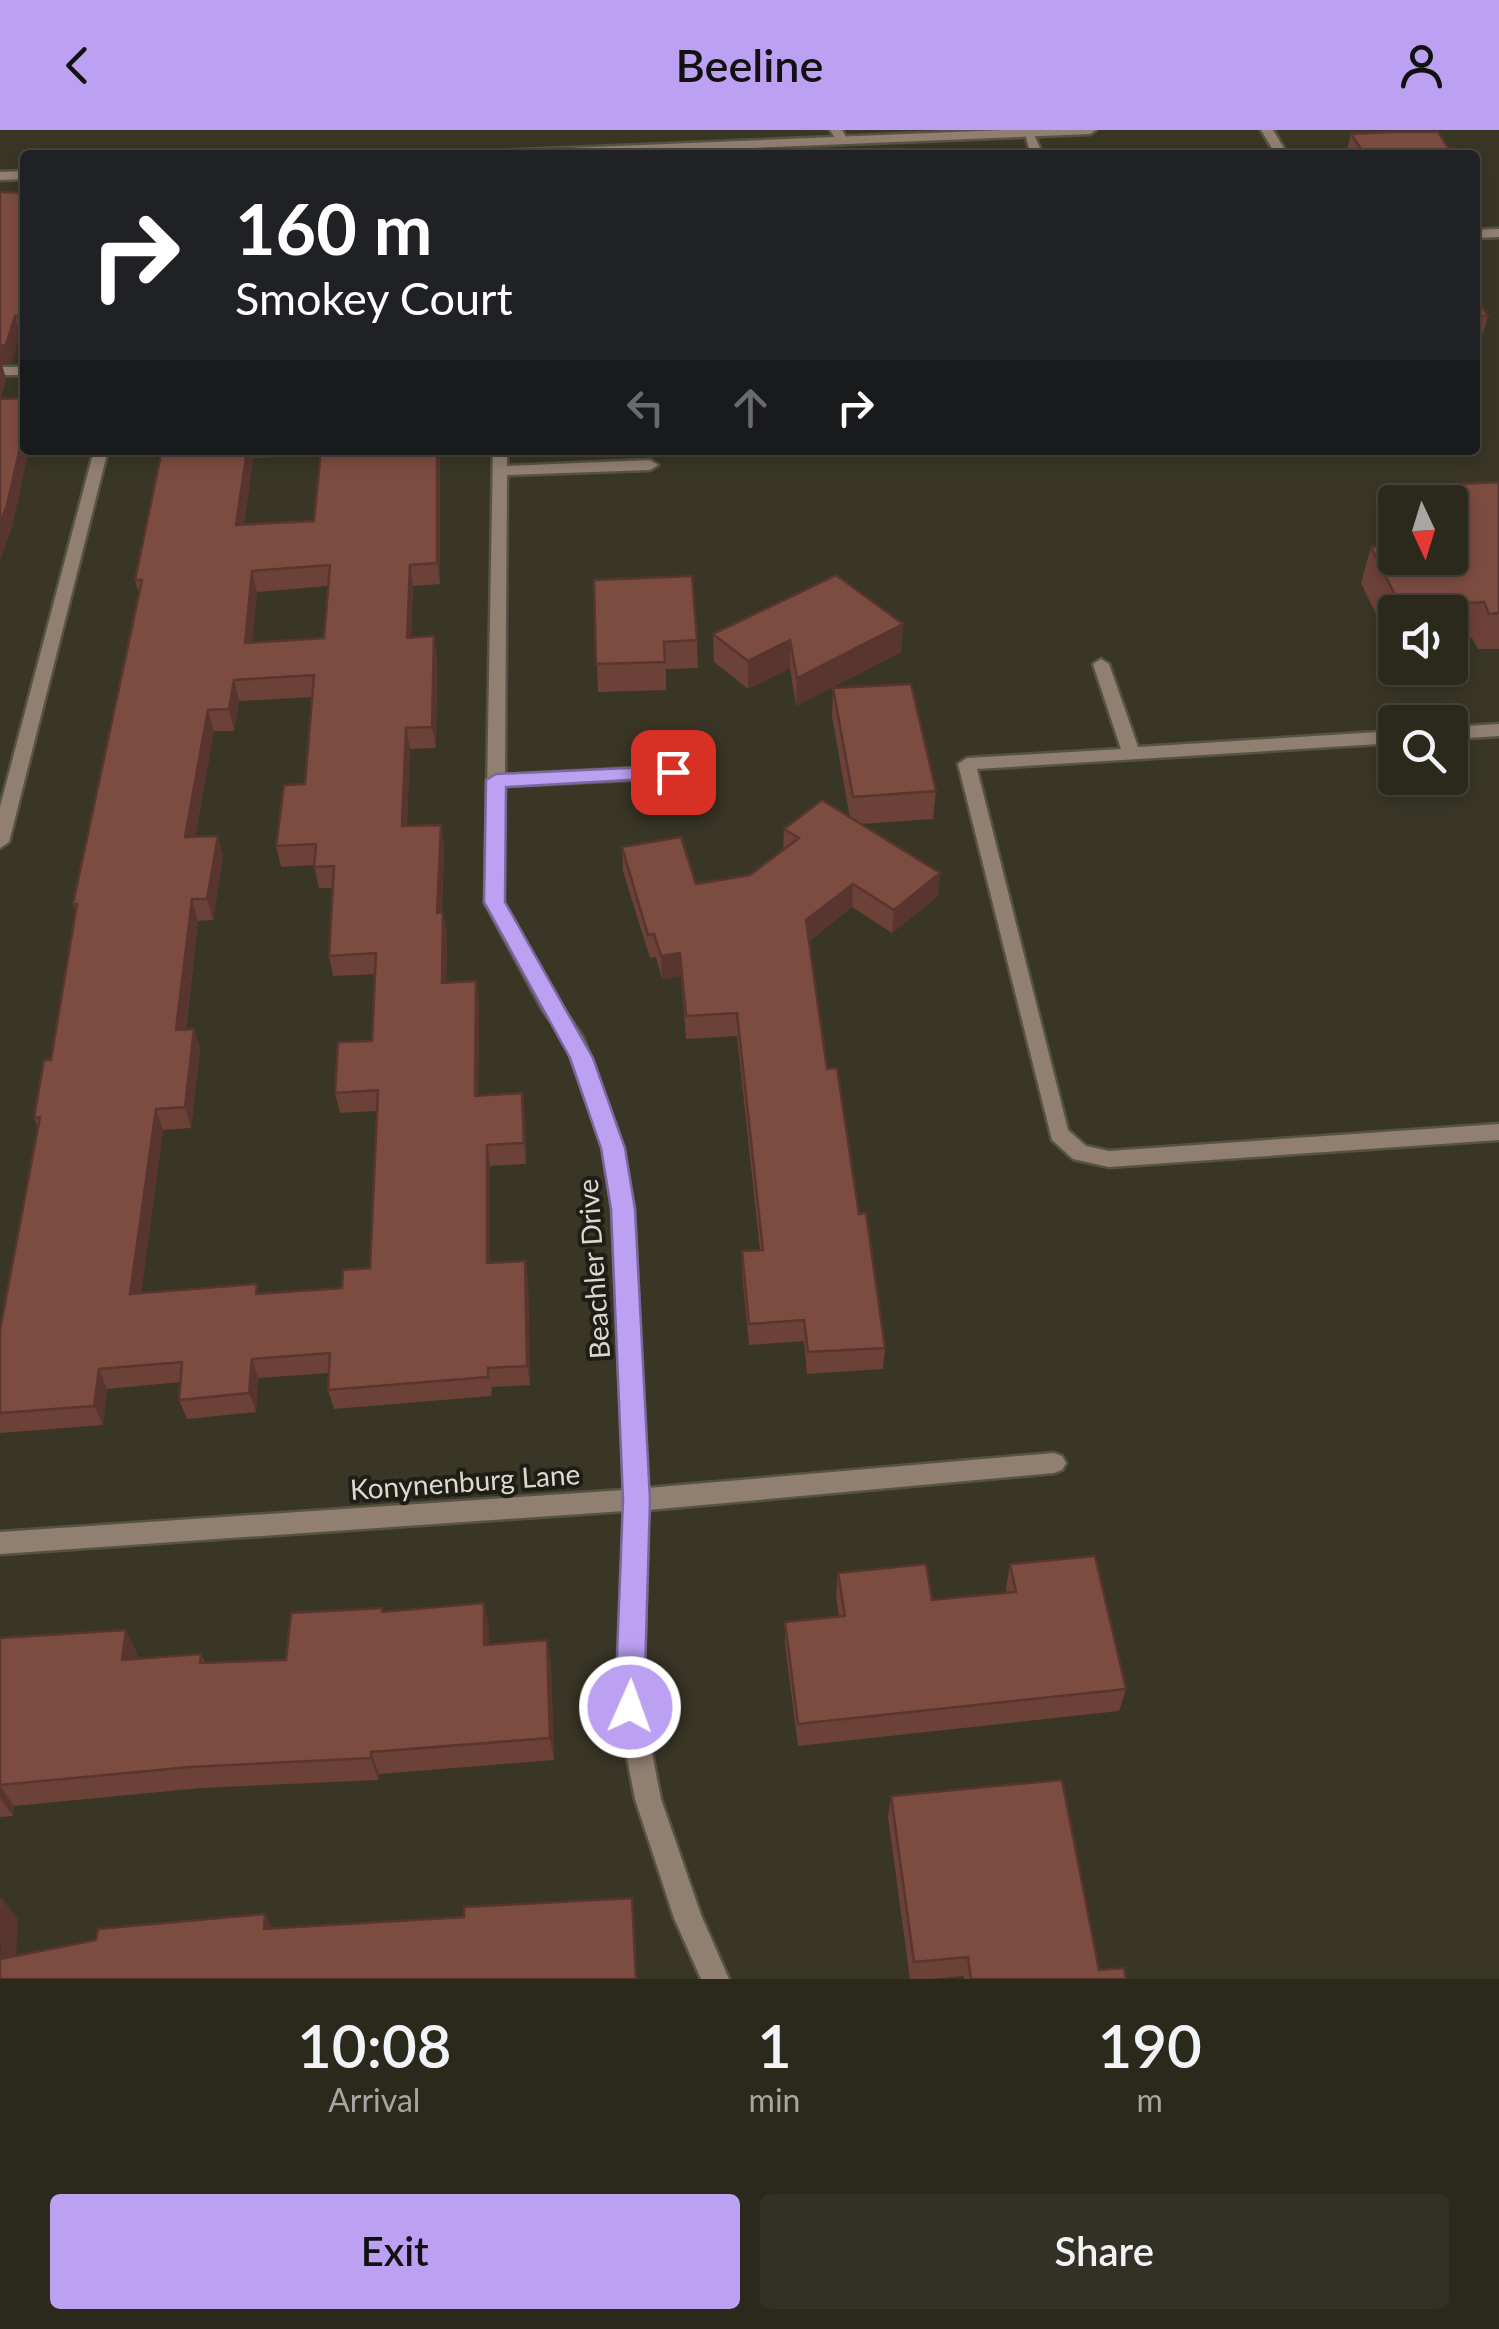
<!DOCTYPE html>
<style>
body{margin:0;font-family:Lato,sans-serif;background:#333025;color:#f1f3f6;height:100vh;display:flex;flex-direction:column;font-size:38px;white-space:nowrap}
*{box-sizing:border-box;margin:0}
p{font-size:32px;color:#a6a6a3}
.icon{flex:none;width:55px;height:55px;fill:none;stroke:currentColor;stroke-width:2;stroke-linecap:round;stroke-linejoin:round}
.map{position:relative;height:1849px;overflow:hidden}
.drawer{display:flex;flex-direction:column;background:#2b281c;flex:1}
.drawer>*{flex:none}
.top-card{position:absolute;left:20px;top:20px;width:1460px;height:305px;border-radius:10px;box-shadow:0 5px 15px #0003,0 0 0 2px #47443b;background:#202124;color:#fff;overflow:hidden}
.needle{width:65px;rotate:176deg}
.controls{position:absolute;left:1378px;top:355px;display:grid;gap:20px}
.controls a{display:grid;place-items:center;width:90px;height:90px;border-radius:10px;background:#2b281c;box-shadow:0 5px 15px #0003,0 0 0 2px #47443b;font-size:50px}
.pin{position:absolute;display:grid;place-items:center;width:85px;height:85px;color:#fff;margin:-42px;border-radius:20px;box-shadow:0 5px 15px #0006}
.me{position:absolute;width:110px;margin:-55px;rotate:2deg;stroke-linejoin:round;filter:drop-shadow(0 0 8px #0008)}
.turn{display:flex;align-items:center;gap:35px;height:210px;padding:0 50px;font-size:45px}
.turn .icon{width:130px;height:130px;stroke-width:2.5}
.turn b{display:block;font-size:70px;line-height:85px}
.lanes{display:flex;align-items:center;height:95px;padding:0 50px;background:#0003;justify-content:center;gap:50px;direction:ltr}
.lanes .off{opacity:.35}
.eta{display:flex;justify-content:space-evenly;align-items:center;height:170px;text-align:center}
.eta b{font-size:60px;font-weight:600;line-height:70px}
.primary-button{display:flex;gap:20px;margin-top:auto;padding:20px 50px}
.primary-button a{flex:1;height:115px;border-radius:10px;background:#bca0f2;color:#111;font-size:40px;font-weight:600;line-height:115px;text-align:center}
.primary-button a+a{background:#333025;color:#f1f3f6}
header{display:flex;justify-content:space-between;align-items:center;height:130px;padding:0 50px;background:#bca0f2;color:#111;font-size:45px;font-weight:600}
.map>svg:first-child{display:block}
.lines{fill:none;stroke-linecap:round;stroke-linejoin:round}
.lane-casing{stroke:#565344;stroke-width:5}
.street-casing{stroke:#565344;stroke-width:5}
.lane{fill:#917f70;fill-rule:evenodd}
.street{fill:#917f70;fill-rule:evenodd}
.wall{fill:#6c4138;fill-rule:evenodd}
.shaded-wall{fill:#58352e}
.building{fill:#7d4c41;stroke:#58352e;stroke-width:2.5;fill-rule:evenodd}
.route{fill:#bca0f2;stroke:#7a689d;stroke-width:2.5}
.labels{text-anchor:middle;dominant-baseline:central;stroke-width:8;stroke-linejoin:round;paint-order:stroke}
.street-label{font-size:28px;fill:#dbd9cf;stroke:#1e1d16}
</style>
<header><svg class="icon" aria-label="back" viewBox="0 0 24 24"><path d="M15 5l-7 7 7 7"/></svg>Beeline<svg class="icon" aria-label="person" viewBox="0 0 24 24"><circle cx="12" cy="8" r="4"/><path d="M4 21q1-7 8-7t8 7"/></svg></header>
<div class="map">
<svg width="1499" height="1849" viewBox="0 0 1499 1849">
<rect width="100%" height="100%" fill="#393626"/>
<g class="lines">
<defs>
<path id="lane" d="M830 0H842L848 10 838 13Z
M1024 0H1032L1043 25H1031Z
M1261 0H1273L1288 25H1276Z
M1499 99V107L1475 108V100Z
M1101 529 1109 534 1138 617 1395 601V613L977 639 1068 1000 1086 1016 1109 1021 1499 994V1010L1109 1037 1073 1029 1052 1010 958 634 967 628 1121 619 1093 534Z
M1499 594V606L1450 609V597Z"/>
<path id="street" d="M1003 0H1096L1090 4 584 25H490L496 21Z
M25 41V49L0 50V42Z
M0 237H25V245H0Z
M94 320H108L9 712 0 718V677Z
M493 320H507V336L650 330 658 335 650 340 507 345 505 645 673 636 682 642 673 648 504 656 503 773 556 869 583 907 623 1018 634 1079 647 1358 1054 1323 1062 1326 1066 1333 1062 1340 1054 1343 648 1380 643 1577 661 1669 701 1785 729 1849H701L674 1788 635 1669 617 1577 624 1381 0 1424V1402L624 1360 612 1079 603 1018 564 909 542 879 485 773Z"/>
</defs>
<use href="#lane" class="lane-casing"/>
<use href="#street" class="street-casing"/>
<use href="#lane" class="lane"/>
<use href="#street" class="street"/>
</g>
<path class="wall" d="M1351 4 1453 25H1346Z
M0 62 25 63V204H20L11 233 2 235 6 249 0 269 13 394 0 430Z
M1475 166 1488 186 1480 213H1475Z
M162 320H440V454L413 456 411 508 437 527 436 618 410 619 407 696 444 716 442 782 447 803 446 853 479 872 478 966 525 984 526 1034 490 1036V1133L525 1131 528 1151 530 1255 492 1257 491 1266 334 1279 328 1260 329 1243 258 1248 256 1282 187 1289 179 1270 181 1252 107 1259 103 1295 0 1303V1200L38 998 34 988 51 930 76 782 73 774 139 463 135 450ZM320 325 314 391 244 395 253 328ZM328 456 324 508 252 512 257 462ZM312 567 305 654 276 716 281 737 314 735 319 758H333L329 826 333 846 375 844 372 911 335 963 340 983 377 981 370 1138 342 1158 260 1164 141 1163 163 1000 191 998 200 919 194 899H186L198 791 213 790 223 727 218 706 195 707 214 601H234L239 571Z
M1499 352V519H1478L1472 508 1450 509V482H1395V513H1390L1361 453 1371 417 1450 428V372H1417L1422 356Z
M594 450 697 510 698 538 666 539V560L598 562Z
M903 494 901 522 796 576 790 538 748 559 714 532 713 504Z
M833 558 936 661 933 689 860 694 940 743 938 766 892 803 852 777 809 811 827 939 859 1084 885 1218 883 1239 807 1244 804 1211 749 1215 742 1143V1121L760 1120 737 906 686 909 681 846 662 849 656 827 650 828 623 741 622 717 696 754 750 745 783 720 784 699 850 688 832 586Z
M1010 1434 1126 1559 1119 1581 798 1616 785 1515V1492L839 1486 836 1466 838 1443 932 1470 1007 1463 1006 1458Z
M383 1482 489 1496V1515L551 1533 554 1630 379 1644 378 1650 201 1658 14 1676 13 1686 0 1687V1508L137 1523V1529L201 1524 205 1533 286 1530Z
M891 1666 1099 1840 1126 1849H964V1846L931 1849H910L888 1687Z"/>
<path class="shaded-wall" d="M15 186 20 204 11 233 2 235 6 249 0 269V216Z
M25 296V320H29L13 394 0 430V393Z
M247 320H251L253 328 241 416 236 395Z
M437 320H440V454L437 433Z
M410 435 413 456 410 529 407 508Z
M252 441 257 462 250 534 245 513Z
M903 494 901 522 796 576 797 548Z
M434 506 437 527 436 618 432 597Z
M790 510V538L748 559V531Z
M234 550 239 571 234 601 229 579Z
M208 580 214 601 191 728 185 707Z
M406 598 410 619 406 718 402 696Z
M441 695 444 716 441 804 437 783Z
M218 706 223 727 213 790 207 769Z
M940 743 938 766 892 803 894 780Z
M853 754 852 777 805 813 806 790Z
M192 769 198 791 183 921 176 900Z
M443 782 447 803 446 874 442 853Z
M680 823 681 846 662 849 661 826Z
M476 851 479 872 478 987 475 966Z
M194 899 200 919 191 998 185 977Z
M522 963 525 984 526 1034 524 1013Z
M156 979 163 1000 138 1184 130 1164Z
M487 1015 490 1036V1153L487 1133Z
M525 1131 528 1151 530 1255 527 1236Z
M252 1229 258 1248 256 1282 249 1263Z
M99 1239 107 1259 103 1295 94 1276Z
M484 1473 489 1496V1538L484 1515Z
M126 1500 137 1523 134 1553 122 1530Z
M547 1510 551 1533 554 1630 550 1608Z
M371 1622 379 1644 378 1650 371 1628Z
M0 1656 14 1676 13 1686 0 1668Z
M632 1768 634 1787 637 1849H636Z
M3 1770 18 1789 15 1848 0 1830Z
M265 1784 275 1803 264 1799Z"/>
<path class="building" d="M1391 2H1438L1453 25H1365L1351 4Z
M0 62 25 63V186H15L6 215 0 216Z
M1475 166 1488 186H1475Z
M25 268V296L7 375 0 393V269Z
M162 320H247L236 395 314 391 321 320H437V433L410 435 407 508 434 506 432 597 406 598 402 696 441 695 437 783 443 782 442 853 476 851 475 966 522 963 524 1013 487 1015V1133L525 1131 527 1236 488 1238V1247L328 1260 330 1223 252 1229 249 1263 179 1270 182 1232 99 1239 94 1276 0 1283V1200L40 987 34 988 44 930H51L77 774H73L142 450H135ZM330 435 324 508 245 513 252 441ZM314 545 305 654 284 655 276 716 316 714 314 737 334 736 329 826 376 823 372 911 338 912 335 963 378 960 370 1138 343 1140 342 1158 256 1164 257 1154 130 1164 156 979 185 977 194 899 176 900 192 769H207L218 706 185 707 208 580 229 579 234 550Z
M1499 352V483L1489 484 1484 472 1401 477 1371 417 1395 416V428H1450V372H1430L1422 356Z
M836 445 903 494 797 548 790 510 748 531 713 504Z
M692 446 697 510 664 512 665 532 596 534 594 450Z
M911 554 936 661 853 667 833 558Z
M822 670 940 743 894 780 853 754 806 790 827 939 837 938 859 1084 866 1083 885 1218 808 1222 804 1190 749 1194 742 1121 763 1120 737 883 686 886 680 823 661 826 654 804 648 805 622 717 681 707 696 754 750 745 799 708 784 699Z
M1095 1426 1126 1559 798 1594 785 1492 845 1486 838 1443 926 1434 932 1470 1016 1462 1010 1434Z
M484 1473V1515L547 1510 550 1608 371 1622V1628L190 1637 0 1655V1508L126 1500 122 1530 201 1524 200 1533 286 1530 291 1483 382 1478V1482Z
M1062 1650 1099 1840 1124 1838 1126 1849H971L968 1827 914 1832 891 1666Z
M632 1768 636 1849H0V1829L96 1810 98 1799 265 1784 264 1799 464 1787V1777Z
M0 1770H3L0 1815Z"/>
<path class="route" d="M673 636 683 642 680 647 506 657 505 772 593 928 625 1018 635 1079 650 1370 644 1577 640 1587 630 1591 619 1587 615 1577 623 1370 611 1079 601 1018 570 928 484 772 486 650 496 644Z"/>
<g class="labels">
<g class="street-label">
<text transform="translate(593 1139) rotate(-94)">Beachler Drive</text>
<text transform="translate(465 1351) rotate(-4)">Konynenburg Lane</text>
</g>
</g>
</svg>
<div class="controls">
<a><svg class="needle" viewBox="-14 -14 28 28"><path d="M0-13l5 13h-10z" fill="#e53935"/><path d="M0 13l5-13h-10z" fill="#a6a6a3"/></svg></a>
<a><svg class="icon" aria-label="sound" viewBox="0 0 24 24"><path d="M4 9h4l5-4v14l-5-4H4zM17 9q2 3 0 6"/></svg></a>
<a><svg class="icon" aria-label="search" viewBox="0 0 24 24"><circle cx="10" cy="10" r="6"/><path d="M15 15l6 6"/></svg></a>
</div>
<div class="pin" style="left:673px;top:642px;background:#d93025"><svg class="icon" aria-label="arrive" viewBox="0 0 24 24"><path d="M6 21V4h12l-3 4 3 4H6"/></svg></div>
<svg class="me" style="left:630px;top:1577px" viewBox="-20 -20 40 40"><circle r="17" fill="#bca0f2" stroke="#fff" stroke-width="3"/><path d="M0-11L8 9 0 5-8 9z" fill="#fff"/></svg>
<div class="top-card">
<div class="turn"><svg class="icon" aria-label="right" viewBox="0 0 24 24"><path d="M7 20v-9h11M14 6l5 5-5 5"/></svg><div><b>160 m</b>Smokey Court</div></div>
<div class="lanes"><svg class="icon off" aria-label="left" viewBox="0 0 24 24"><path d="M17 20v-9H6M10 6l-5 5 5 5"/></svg><svg class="icon off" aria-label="ahead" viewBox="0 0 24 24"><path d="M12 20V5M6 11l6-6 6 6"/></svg><svg class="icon" aria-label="right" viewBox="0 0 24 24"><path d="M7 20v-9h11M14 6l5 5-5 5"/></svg></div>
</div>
</div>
<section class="drawer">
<div class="eta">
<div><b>10:08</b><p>Arrival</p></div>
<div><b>1</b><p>min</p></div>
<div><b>190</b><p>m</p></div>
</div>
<div class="primary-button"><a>Exit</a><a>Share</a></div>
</section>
